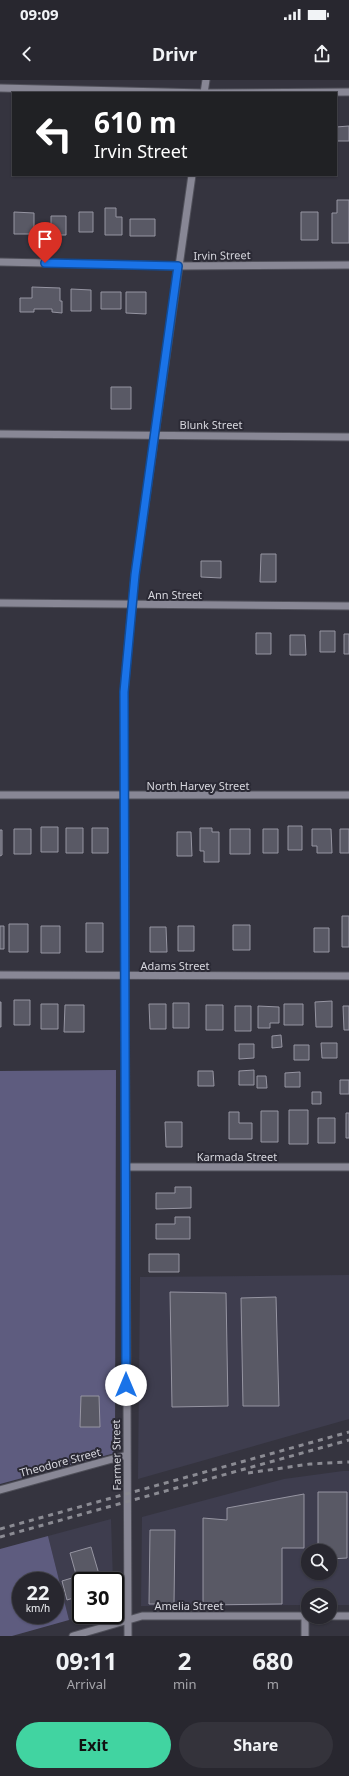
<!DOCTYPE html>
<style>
body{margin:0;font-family:"Noto Sans",sans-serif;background:#34333b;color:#f1f3f6;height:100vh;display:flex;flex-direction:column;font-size:15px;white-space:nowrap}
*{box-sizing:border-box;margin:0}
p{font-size:13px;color:#a5a5aa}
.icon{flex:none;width:22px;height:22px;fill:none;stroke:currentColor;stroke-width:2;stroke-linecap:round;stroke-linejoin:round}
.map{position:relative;height:1556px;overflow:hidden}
.side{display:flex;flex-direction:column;background:#28272f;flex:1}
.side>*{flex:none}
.guide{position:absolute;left:12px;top:12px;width:325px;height:84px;border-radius:0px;box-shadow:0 1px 3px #0004,0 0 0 1px #44444b;background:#202124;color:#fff;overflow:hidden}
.buttons{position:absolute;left:301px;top:1464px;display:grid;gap:8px}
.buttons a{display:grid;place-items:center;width:36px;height:36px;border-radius:50%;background:#28272f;box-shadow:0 1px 3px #0004,0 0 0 1px #44444b;font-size:20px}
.speed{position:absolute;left:12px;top:1492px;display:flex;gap:8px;font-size:20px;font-weight:700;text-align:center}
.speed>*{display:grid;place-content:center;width:52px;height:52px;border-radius:50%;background:#28272f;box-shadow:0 1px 3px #0004,0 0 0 1px #44444b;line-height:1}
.speed small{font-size:10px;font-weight:400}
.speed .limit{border:2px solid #111;border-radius:6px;background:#fff;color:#111}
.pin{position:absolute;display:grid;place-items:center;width:34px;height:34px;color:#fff;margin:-41px -17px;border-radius:50% 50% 50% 0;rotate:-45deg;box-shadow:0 0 4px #0007}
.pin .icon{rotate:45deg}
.me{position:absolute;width:44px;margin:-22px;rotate:0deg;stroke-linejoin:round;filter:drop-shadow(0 0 3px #0008)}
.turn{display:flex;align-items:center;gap:14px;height:84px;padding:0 16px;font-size:18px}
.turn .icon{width:52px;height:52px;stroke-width:2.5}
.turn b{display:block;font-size:28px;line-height:34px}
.eta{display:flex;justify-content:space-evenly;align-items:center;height:68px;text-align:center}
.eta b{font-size:24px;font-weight:700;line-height:28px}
.cta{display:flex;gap:8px;margin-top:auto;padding:8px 16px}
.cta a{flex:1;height:46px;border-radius:24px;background:#41d4a1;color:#111;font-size:16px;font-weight:700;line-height:46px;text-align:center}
.cta a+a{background:#34333b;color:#f1f3f6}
.status{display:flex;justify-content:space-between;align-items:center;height:28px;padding:0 20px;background:#28272f;direction:ltr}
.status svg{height:11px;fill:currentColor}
header{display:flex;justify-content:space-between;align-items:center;height:52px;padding:0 16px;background:#28272f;font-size:18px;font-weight:700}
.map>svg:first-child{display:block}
.built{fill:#3e3d4e;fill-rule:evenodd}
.green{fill:#5e5c7f;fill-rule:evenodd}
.building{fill:#595965;stroke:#9695a2}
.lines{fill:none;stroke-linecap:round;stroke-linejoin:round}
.minor-casing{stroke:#50505a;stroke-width:9}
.minor{stroke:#888795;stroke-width:7}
.rail{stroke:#8b8b93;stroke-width:3;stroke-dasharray:5 5;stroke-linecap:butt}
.route-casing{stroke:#114b97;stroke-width:10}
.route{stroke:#1a73e8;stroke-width:7}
.labels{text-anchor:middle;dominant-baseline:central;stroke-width:4;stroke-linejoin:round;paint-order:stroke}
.street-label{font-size:11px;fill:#d7d7de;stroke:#2b2a35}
</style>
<div class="status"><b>09:09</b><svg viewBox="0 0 49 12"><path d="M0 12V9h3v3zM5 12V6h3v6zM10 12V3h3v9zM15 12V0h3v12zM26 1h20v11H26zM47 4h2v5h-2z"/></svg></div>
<header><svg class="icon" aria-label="back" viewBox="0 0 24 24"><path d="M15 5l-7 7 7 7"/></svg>Drivr<svg class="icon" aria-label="share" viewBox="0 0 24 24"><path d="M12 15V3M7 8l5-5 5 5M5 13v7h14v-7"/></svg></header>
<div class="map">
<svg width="349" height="1556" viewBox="0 0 349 1556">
<rect width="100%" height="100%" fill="#35343f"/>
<path class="built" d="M349 1195V1339L138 1399 140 1197Z
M343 1391H349V1525H330V1515H308V1525L141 1526 142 1437 284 1399ZM308 1471H330V1493H308Z
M111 1439 113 1501H81V1535H83L69 1540 48 1456Z"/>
<path class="green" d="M116 990 115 1373 0 1404V991Z
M48 1456 69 1540 12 1556H0V1469ZM21 1501H55V1535H21Z"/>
<path class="building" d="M349 46V61H336V47Z
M337 120H349V163H332V133H337Z
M105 128H116V137H122V155H105Z
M14 132 34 133V154H14Z
M79 132H93V152H79Z
M301 132H318V160H301Z
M51 136H66V155H51Z
M130 139H155V156H130Z
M32 207 60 208V221H62V233L52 232V229H34V232H20V218H32Z
M71 209 91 210V231H71Z
M101 212H121V229H101Z
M126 212H146V234L126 233Z
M111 307H131V329H111Z
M261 474H276V502H260Z
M201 481H221V498L201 497Z
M320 551H335V572H320Z
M256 553H271V574H256Z
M344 554H349V574H344Z
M290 555H305L306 575H290Z
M288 746H302V770H288Z
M41 747H58V772H41Z
M66 748H83V773H66Z
M92 748H108V773H92Z
M200 748H212V752H219V782H204V771H200Z
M14 749H31V774H14Z
M230 749H250V774H230Z
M263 749H278V773H263Z
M312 749H331L332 773H317V766H312Z
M340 749H349V773H340Z
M0 750H2V775L0 776Z
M177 752H191L192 776H177Z
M342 836H349V867H342Z
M86 843H103V872H86Z
M9 844H28V872H9Z
M233 845H250V870H233Z
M0 846H4V869H0Z
M41 846H60V873H41Z
M178 846H194V871H178Z
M150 847H166L167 872H150Z
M314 848H329V872H314Z
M14 920H30V945H14Z
M332 921V947H316L315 922Z
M0 922H1V947H0Z
M173 923H189V948H173Z
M41 924H58V949H41Z
M149 924H166V949H150Z
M284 924H303V945H284Z
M65 925H84V952H64Z
M206 925H223V950H206Z
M235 926H251V951H235Z
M258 926 279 927V943H270V948H258Z
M343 926H349V950H344Z
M281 955 282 967 272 968V956Z
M321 963H337V978H322Z
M239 964H254V978L239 979Z
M294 965H309V980H294Z
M254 990V1005H239V991Z
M198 991H213L214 1006H198Z
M300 992V1007H285V993Z
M257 996H266L267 1008H257Z
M340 1000H349V1014H340Z
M312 1012H321V1024H312Z
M289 1030H308V1064H289Z
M261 1031H278V1062H261Z
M229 1032H239V1043H252V1059H229Z
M346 1033H349V1058H346Z
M318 1038H335V1063H318Z
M165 1042H182V1067H166Z
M175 1107H191V1128L156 1129V1113H175Z
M175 1137H190V1159H156V1144H175Z
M149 1174H179V1192H149Z
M170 1212 226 1213 228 1326 172 1327Z
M276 1217 279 1326H243L241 1218Z
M81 1316H99L100 1347H80Z
M318 1412H347V1478L330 1479V1471H318Z
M304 1414V1468H282V1524L203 1525V1438L227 1440V1428Z
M150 1450H175L174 1524H149Z
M91 1467 101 1501H81V1512L70 1473Z
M75 1497 80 1516 67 1520 62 1501Z"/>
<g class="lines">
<defs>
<path id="minor" d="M0 8 204 13 349 12
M204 13 206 0
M0 182 178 186 349 185
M0 354 349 357
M0 523 349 526
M0 715H349
M0 895 349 896
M126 1087H349
M0 1410 127 1375
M305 1536V1556
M330 1536H349
M73 1556 142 1536H308
M128 1556 124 612 135 495 192 95"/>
</defs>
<use href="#minor" class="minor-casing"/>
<use href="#minor" class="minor"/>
<path class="rail" d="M248 1393 310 1384 349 1382
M0 1449 349 1352
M0 1457 349 1360"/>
</g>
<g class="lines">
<defs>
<path id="route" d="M45 183 178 186 135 495 124 612 126 1305"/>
</defs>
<use href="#route" class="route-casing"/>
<use href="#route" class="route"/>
</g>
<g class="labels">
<g class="street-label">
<text transform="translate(222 175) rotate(-1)">Irvin Street</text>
<text x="211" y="344">Blunk Street</text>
<text x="175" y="514">Ann Street</text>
<text x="198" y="705">North Harvey Street</text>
<text x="175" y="885">Adams Street</text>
<text x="237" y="1076">Karmada Street</text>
<text transform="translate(116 1375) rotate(-91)">Farmer Street</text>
<text transform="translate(60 1382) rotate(-15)">Theodore Street</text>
<text x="189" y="1525">Amelia Street</text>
</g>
</g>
</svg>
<div class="buttons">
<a><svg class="icon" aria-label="search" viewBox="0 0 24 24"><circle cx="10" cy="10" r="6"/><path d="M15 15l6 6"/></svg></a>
<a><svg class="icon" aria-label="layers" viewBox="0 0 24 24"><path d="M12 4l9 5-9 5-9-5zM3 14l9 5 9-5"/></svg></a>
</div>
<div class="speed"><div>22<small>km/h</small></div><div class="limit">30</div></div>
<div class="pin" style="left:45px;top:183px;background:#d93025"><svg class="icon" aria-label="arrive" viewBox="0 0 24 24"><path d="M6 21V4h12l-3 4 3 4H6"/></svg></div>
<svg class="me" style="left:126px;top:1305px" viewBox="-20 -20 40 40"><circle r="19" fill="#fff"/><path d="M0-13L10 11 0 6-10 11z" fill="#1a73e8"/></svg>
<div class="guide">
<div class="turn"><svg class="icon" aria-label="left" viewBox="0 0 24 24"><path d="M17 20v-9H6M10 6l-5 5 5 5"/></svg><div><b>610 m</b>Irvin Street</div></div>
</div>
</div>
<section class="side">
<div class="eta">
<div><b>09:11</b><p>Arrival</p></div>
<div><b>2</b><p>min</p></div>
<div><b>680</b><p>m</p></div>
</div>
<div class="cta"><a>Exit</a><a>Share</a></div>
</section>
